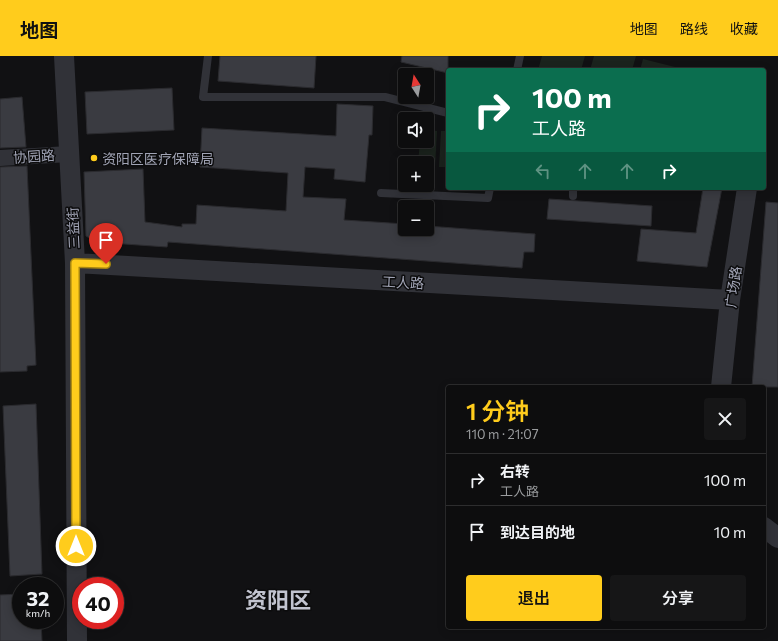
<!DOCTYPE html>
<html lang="zh">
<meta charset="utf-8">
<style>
body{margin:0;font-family:Commissioner,"Noto Sans SC",sans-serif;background:#161617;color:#f1f3f6;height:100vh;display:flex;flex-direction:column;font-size:15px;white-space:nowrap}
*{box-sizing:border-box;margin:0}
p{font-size:13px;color:#9a9c9e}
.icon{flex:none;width:22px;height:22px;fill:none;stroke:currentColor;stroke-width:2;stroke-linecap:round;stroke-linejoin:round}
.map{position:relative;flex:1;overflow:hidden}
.panel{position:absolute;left:446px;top:329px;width:320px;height:244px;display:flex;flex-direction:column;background:#0d0d0e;border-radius:4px;box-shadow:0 2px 10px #0003,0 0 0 1px #2d2d2e}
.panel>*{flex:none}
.top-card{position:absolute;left:446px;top:12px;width:320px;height:122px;border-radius:4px;box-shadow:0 2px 10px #0003,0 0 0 1px #2d2d2e;background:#0b6e4f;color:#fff;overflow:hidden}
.needle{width:26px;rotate:349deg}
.tools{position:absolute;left:398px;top:12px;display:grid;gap:8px}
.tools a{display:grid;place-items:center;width:36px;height:36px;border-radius:4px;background:#0d0d0e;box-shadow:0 2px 10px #0003,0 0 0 1px #2d2d2e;font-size:20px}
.speed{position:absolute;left:12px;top:521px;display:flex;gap:8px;font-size:20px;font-weight:700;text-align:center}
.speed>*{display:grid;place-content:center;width:52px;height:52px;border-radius:50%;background:#0d0d0e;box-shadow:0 2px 10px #0003,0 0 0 1px #2d2d2e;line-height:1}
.speed small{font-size:10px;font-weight:400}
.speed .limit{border:6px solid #d22;background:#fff;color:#111}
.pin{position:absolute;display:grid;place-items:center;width:34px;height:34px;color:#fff;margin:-41px -17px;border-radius:50% 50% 50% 0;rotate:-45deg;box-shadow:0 0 4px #0007}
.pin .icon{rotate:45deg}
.me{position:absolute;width:44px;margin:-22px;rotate:0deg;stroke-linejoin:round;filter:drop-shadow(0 0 3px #0008)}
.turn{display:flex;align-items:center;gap:14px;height:84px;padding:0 20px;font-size:18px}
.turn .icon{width:52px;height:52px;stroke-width:2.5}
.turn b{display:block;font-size:28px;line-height:34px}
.lanes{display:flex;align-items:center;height:38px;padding:0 20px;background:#0003;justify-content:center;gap:20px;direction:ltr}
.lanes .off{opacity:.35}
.round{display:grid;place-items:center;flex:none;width:42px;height:42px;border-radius:4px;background:#161617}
.summary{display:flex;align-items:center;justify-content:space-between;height:68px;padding:0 20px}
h1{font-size:24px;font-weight:600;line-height:30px;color:#ffcc1c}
.cta{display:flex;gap:8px;margin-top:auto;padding:8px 20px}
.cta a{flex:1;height:46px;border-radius:4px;background:#ffcc1c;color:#111;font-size:16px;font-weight:600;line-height:46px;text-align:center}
.cta a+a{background:#161617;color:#f1f3f6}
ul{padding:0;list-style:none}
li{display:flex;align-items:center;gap:12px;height:52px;padding:0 20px;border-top:1px solid #2d2d2e}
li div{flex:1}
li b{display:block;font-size:15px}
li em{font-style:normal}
header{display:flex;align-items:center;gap:24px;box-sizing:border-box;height:56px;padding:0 20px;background:#ffcc1c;color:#111}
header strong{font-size:19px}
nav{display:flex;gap:22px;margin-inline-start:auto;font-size:14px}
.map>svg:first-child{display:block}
.green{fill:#1b231d}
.building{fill:#3a3b41;stroke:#2b2b2f}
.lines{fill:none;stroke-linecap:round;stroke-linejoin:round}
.service{stroke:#313238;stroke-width:8}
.minor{stroke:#313238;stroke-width:16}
.tertiary{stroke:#313238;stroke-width:20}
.route-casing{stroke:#a68512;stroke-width:10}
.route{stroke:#ffcc1c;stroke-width:7}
.poi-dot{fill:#ffcc1c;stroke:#0c0c0d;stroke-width:1.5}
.labels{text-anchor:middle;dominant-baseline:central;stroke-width:3;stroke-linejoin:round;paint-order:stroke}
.street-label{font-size:14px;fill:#a1a4b5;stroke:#0c0c0d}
.poi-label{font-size:14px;fill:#a1a4b5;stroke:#0c0c0d;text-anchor:start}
.town-label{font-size:22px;font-weight:bold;fill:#c2c4d0;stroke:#0c0c0d}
</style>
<header>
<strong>地图</strong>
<nav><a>地图</a><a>路线</a><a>收藏</a></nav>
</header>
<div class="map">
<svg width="778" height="585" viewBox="0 0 778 585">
<rect width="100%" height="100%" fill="#111113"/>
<path class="green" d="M542 0H585L581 14H538Z
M594 0H636L632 14H590Z
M643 3 683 13V14H640Z
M427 74 437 75 435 111 427 110V107H418L420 85H427Z
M441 75H448V111H439Z"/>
<path class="building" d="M220 0H316L314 32 218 25Z
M402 0H448V17L401 6Z
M172 32 174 74 87 78 85 36Z
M22 41 26 91 0 92V43Z
M337 48 373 50 372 79H369L365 126 334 123 335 113 305 111 303 141 346 143 344 164 405 168V173H427V170L535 178 534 196H524L522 212 168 186 167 191 96 186 86 180 84 116 143 113 145 166 182 171V168H196L197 149 286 155 288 117 200 111 202 72 336 80Z
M27 110 36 309 27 310V315L0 316V111Z
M703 132H722L707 211 637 205 641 173 696 177Z
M549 143 652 150 651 170 547 163Z
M766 146 778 147V331H752Z
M36 348 42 518 10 520 3 350Z
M21 538V564H41L42 585H0V539Z"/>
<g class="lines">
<path class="service" d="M208 0 203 41H385L448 57
M517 14 520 0
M381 137 488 142 490 132
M573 140V132"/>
<path class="minor" d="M0 102 69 98"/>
<path class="tertiary" d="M64 0 75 207 77 585
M75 207 730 244
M721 331 730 244 747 132
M764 471 778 482"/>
</g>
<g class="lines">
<defs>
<path id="route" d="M76 490 75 207 106 208"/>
</defs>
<use href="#route" class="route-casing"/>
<use href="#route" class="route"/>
</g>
<circle class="poi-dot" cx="94" cy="102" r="4"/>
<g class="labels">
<g class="street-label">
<text transform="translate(34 100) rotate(-4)">协园路</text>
<text transform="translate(73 172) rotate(-93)">三益街</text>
<text transform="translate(403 226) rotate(3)">工人路</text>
<text transform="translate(733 231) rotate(-82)">广场路</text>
</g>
<g class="poi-label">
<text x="102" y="102">资阳区医疗保障局</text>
</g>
<g class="town-label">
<text x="278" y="543">资阳区</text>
</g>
</g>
</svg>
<div class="tools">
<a><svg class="needle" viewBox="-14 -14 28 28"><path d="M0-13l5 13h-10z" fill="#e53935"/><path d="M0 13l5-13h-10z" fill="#9a9c9e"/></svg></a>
<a><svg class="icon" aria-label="sound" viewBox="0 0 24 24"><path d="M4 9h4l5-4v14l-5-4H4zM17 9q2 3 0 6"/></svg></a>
<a>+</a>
<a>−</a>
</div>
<div class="speed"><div>32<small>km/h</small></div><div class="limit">40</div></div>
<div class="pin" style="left:106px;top:208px;background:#d93025"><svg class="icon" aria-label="arrive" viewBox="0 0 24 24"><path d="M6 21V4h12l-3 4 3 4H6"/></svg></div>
<svg class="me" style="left:76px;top:490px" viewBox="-20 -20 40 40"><circle r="17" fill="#ffcc1c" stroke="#fff" stroke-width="3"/><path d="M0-11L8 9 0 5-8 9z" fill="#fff"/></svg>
<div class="top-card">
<div class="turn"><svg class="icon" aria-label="right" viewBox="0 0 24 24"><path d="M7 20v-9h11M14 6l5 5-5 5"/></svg><div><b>100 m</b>工人路</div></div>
<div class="lanes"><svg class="icon off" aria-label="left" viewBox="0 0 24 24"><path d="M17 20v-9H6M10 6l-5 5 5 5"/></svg><svg class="icon off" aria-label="ahead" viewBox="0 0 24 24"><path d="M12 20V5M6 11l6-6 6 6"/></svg><svg class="icon off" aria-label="ahead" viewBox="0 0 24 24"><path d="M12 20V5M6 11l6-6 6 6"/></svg><svg class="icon" aria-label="right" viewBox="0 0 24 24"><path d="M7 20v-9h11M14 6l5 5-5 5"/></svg></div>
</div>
<section class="panel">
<div class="summary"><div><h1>1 分钟</h1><p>110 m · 21:07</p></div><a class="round"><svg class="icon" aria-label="close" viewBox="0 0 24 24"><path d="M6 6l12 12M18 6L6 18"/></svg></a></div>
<ul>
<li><svg class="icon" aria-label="right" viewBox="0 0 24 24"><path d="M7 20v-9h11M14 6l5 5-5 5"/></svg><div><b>右转</b><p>工人路</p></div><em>100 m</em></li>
<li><svg class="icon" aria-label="arrive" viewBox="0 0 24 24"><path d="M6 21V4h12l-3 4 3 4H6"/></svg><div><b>到达目的地</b></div><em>10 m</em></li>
</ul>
<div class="cta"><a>退出</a><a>分享</a></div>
</section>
</div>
